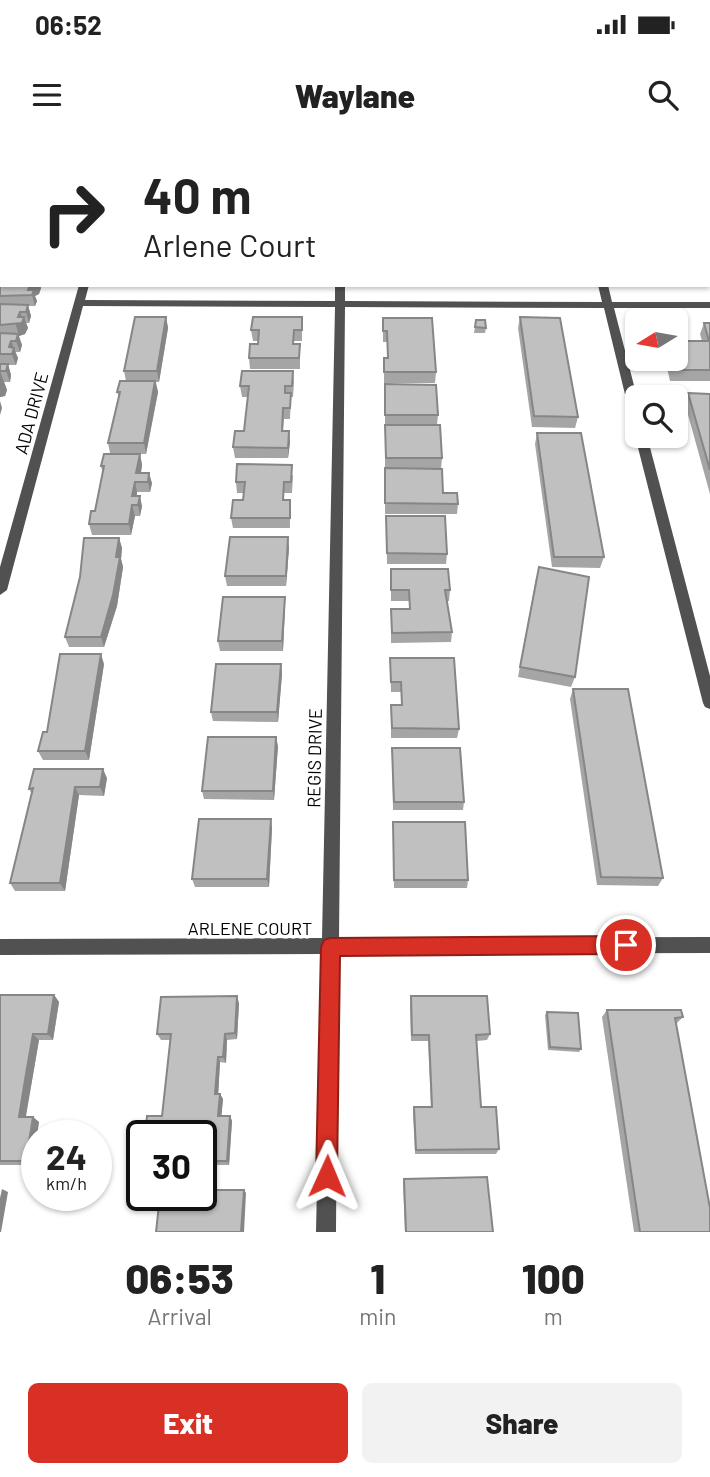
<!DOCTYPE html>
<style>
body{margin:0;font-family:Barlow,sans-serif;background:#f2f2f2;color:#222;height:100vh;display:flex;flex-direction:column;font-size:26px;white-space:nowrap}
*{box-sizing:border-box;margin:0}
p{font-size:23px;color:#767676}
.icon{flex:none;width:38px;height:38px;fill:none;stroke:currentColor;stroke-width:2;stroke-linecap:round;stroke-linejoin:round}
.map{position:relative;height:1092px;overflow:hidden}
.sheet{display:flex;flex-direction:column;background:#fff;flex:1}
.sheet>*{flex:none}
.hud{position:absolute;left:0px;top:0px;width:710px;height:147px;box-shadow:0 2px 5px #0004;background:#fff;color:#222;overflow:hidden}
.needle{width:46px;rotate:259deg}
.tools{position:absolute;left:625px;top:168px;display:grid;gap:14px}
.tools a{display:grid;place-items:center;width:63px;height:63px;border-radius:10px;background:#fff;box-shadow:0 2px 5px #0004;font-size:35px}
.speed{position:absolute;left:21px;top:980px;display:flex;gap:14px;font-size:35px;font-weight:700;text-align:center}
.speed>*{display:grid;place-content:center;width:91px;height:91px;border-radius:50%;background:#fff;box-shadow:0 2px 5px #0004;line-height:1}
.speed small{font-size:18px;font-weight:400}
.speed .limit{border:4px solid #111;border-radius:10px;background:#fff;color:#111}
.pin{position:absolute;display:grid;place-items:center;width:60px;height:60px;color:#fff;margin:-30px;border:4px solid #fff;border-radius:50%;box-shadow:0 2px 7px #0007}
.me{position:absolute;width:77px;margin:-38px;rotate:1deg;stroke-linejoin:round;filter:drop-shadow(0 0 5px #0008)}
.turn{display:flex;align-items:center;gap:24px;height:147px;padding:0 28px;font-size:32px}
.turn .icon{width:91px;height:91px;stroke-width:2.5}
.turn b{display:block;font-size:49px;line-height:60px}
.eta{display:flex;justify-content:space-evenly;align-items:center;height:119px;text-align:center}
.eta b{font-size:42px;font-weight:800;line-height:49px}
.action{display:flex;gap:14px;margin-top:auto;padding:14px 28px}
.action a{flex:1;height:80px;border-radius:10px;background:#d93025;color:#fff;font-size:28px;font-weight:800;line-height:80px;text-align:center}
.action a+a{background:#f2f2f2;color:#222}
.status{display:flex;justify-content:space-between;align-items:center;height:49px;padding:0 35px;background:#fff;direction:ltr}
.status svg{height:19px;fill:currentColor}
header{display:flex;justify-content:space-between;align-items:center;height:91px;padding:0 28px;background:#fff;font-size:32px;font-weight:800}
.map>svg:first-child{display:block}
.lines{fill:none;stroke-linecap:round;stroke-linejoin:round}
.path{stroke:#737373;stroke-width:3.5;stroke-dasharray:1 2.5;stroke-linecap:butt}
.street{fill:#515151;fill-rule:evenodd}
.wall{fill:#a5a5a5}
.shaded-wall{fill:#868686}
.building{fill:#c0c0c0;stroke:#868686;stroke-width:2}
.route{fill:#d93025;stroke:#8d1f18;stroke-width:2}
.labels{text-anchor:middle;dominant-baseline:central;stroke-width:7;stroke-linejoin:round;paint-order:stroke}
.street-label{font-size:18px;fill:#000;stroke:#fff}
</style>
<div class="status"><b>06:52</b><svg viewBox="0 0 49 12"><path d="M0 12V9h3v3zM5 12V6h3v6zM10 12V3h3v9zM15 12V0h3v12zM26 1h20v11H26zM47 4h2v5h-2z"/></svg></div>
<header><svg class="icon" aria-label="menu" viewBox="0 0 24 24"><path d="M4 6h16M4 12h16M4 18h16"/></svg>Waylane<svg class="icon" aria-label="search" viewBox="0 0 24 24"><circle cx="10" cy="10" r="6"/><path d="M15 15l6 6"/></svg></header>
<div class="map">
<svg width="710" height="1092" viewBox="0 0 710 1092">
<rect width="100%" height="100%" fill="#fff"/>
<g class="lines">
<path class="path" d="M0 13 2 8"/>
<path class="street" d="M117 0H125L116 2Z
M338 0H346V2H338Z
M564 0H572L573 2H565Z
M79 145H89L85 160 335 161V145H345V161L602 162 598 145H608L612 162H710V168H614L637 257V283L631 279 604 168 345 167 339 798 710 797V813L338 814 336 1092H316L322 814 0 815V799L322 798 335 167 83 166 7 450 0 455V427Z
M637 293V296H647L710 536V569L705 567 703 563 635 296Z"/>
</g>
<path class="wall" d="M386 0H439V2H386Z
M2 110V145H40L41 148 39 154 35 156 37 161 35 166H28L31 176 29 183H26L28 188 25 194 19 196 22 205 20 212H15L18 218 16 225H8L11 235 10 242H4L7 250 5 256 0 257V113Z
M166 177 168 188 159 242H156L158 252 146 314 110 313 108 303 119 258 117 252 126 241 124 231Z
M302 177V201H294V204L300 215V229H250L249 218 258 204 259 201H253L251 190Z
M520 177 578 277 575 288 532 287 518 188Z
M383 178 436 232 435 243H384V218H387V202H383Z
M476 180 486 188 485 193H474Z
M704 183H710V241H670L665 219H676L702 201 700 194Z
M293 231 294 242 293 257H291L290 279H284L283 291 290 302 288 318H235L233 307 244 291 248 257H242L240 246Z
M385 244 438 275 437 285 442 318 441 329 443 353 458 364 457 374H385Z
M688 253 710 254V354L685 264Z
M537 293 604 417 600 428 552 427 535 304Z
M140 314 142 325 141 333 152 343 150 352H137V356L142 366 140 376H135L131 395H92L89 384 95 371 103 334 101 326Z
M293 335 292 353H284V360H290V388H233L231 378 243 360 244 353H237L236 342Z
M386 376 447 414 446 424H387Z
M119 398 122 408 121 419 123 427 117 466 104 507H69L65 497Z
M289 408 286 446H227L225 436Z
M391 429 450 450 449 461H447L452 492 451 502 391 503V469H409V461H391Z
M536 438 575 537 571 547 518 537Z
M285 467 283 511H220L218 501Z
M390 518 459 589 457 598H391V565H401V552H391Z
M104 524 89 620H43L38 611 47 592Z
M281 524 282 534 278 582 213 581 211 572Z
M573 549 663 738 658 746 597 745 570 559Z
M278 606 274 660 204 659 202 651Z
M392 608 464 662 463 670H393Z
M107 638 104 656 79 655 65 751H15L10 743 32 654 29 649Z
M393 682 468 740 467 748H394Z
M272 688 269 747H195L192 739Z
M0 855H54L59 862 53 900H39L32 940 25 977H33L39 982 32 1025H0Z
M411 856 490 894 487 900 477 901 481 967 499 1009 496 1014H415L413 972 414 967H431L428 901H411L410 863Z
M239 863 237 899 227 900 226 923 220 922 218 954H220L223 959 221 976H230L232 981 229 1025H201V996L162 976 170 900H161L157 894Z
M607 870 683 877 676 884 710 1092H634L602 877Z
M547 872 581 909 579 912 548 910 545 875Z
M404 1039 493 1092H405L403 1043Z"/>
<path class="shaded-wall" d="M29 145H40L41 148 39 154 35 156 37 161 35 166 32 155 28 150Z
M28 165 31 176 29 183 26 172Z
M20 172 23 181 24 177 28 188 25 194 19 196 16 185Z
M166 177 168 188 159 242 157 231Z
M18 194 22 205 20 212 16 201Z
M11 201 18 218 16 225 9 207Z
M8 224 11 235 10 242 6 231Z
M0 231 7 250 5 256 0 257Z
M155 241 158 252 146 314 144 303Z
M0 261 2 268 0 275Z
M289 291 290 302 288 318V308Z
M140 314 142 325 139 343 136 333Z
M149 333 152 343 150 352 148 342Z
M135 342 137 352 135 366 132 356Z
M140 356 142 366 140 376 138 365Z
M132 365 135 376 131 395 129 384Z
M288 397 289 408 286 446V436Z
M119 398 122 408 121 419 123 427 117 466 104 507 101 497Z
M285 457V467L283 511 282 501Z
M101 514 104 524 89 620 85 611Z
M281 524 282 534 278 582 277 572Z
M276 597 278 606 274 660 273 651Z
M103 629 107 638 104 656 100 647Z
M75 647 79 655 65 751 60 743Z
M271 679 272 688 269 747 267 739Z
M54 855 59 862 53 900 48 894Z
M237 856 239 863 237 899 235 893Z
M33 894 39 900 25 982 19 977Z
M225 894 227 900 226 923 223 917Z
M218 917 220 922 218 959 215 954Z
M220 954 223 959 221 981 218 976Z
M230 976 232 981 229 1025 227 1021Z
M33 977 39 982 32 1025 26 1021Z
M2 1049 8 1052 1 1092H0V1058Z
M244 1050 246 1053 244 1092H241Z"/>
<path class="building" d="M14 0H69L68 2H13Z
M156 0H209V2H156Z
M245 0H301V2H245Z
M493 0H527V2H493Z
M612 0H666V2H612Z
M709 104H710V127H709Z
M1 110 2 129H0V113Z
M0 137H2V145H30L28 150H34L32 155 0 156Z
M0 164 28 165 26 172H20L18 177H24L22 183 0 185Z
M135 177H166L157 231H124Z
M253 177H302V190H294L293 204H300L299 218H249L250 204H258L259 190H251Z
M520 177 560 178 578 277 534 276Z
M383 178H432L436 232H384V218H388L387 191H383Z
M476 180H485L486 188 475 187Z
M704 183H710V230H674L671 219H676V201H709Z
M0 193 18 194 16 201H11L9 207 14 208 12 214H0Z
M0 224H8L6 231H0Z
M242 231H293L292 246H285V253H291L290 268H283L282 291H289L288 308 233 307 235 291H244L249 246H240Z
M120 241H155L144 303H108L120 252H117Z
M385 244 436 245 438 275H385Z
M688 253 710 254V330Z
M385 285H440L442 318H386Z
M537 293H581L604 417H554Z
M104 314H140L136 333H149L148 342H135L132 356H140L138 365H132L129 384H89L91 371H95L104 326H101Z
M237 324 292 325 291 342H284L283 360H290V378H231L233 360H243L245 342H236Z
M385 328 442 329 443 353H457L458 364 385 363Z
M386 376H445L447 414 387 413Z
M230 397H288L286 436H225Z
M84 398H119L116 417H120L113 455 101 497H65L80 437Z
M539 427 589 437 575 537 520 527Z
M391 429H448L450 450H445L452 492 392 493 391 469H410L409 450H391Z
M223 457H285L282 501H218Z
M60 514H101L85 611H38L43 592H47Z
M390 518H454L459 589 392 588 391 565H402L401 542H391Z
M216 524H281L277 572H211Z
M573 549H628L663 738 601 737Z
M208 597H276L273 651H202Z
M392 608H460L464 662H394Z
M34 629H103L100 647H75L60 743H10L33 648 29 649Z
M199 679H271L267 739H192Z
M393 682H465L468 740H394Z
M0 855H54L48 894H33L26 934 19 977H33L26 1021H0Z
M237 856 235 893 225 894 223 917H218L215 954H220L218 976H230L227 1021H201V996H145L147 976H162L171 894H157L161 857Z
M411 856H487L490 894 476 895 481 967H496L499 1009 416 1010 414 967H432L429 895H412Z
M607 870H681L683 877 675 878 710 1068V1092H640Z
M547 872 578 873 581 909 550 907Z
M487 1037 493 1092H406L404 1039Z
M201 1050H244L241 1092H156L160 1055H201Z"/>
<path class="route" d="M626 796 633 799 635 805 633 812 626 814 340 816 337 1036 334 1044 327 1047 319 1044 316 1036 321 807 324 800 330 798Z"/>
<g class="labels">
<g class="street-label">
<text transform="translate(31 273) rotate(-75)">ADA DRIVE</text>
<text transform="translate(314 618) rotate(-89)">REGIS DRIVE</text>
<text x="250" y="788">ARLENE COURT</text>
</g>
</g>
</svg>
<div class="tools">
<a><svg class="needle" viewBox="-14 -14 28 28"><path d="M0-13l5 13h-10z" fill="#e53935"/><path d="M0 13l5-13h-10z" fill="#767676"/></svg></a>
<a><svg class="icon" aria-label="search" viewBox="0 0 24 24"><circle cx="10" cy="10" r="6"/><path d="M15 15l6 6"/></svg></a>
</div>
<div class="speed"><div>24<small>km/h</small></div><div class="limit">30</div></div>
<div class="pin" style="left:626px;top:805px;background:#d93025"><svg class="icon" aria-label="arrive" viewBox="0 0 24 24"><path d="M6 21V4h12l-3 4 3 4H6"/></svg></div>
<svg class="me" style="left:327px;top:1036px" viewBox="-20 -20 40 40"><path d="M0-17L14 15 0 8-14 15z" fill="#d93025" stroke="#fff" stroke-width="4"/></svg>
<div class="hud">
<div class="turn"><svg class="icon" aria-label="right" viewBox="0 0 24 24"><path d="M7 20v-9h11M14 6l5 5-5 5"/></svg><div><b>40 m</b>Arlene Court</div></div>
</div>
</div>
<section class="sheet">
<div class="eta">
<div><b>06:53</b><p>Arrival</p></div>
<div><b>1</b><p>min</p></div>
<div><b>100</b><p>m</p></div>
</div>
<div class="action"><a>Exit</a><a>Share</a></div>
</section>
